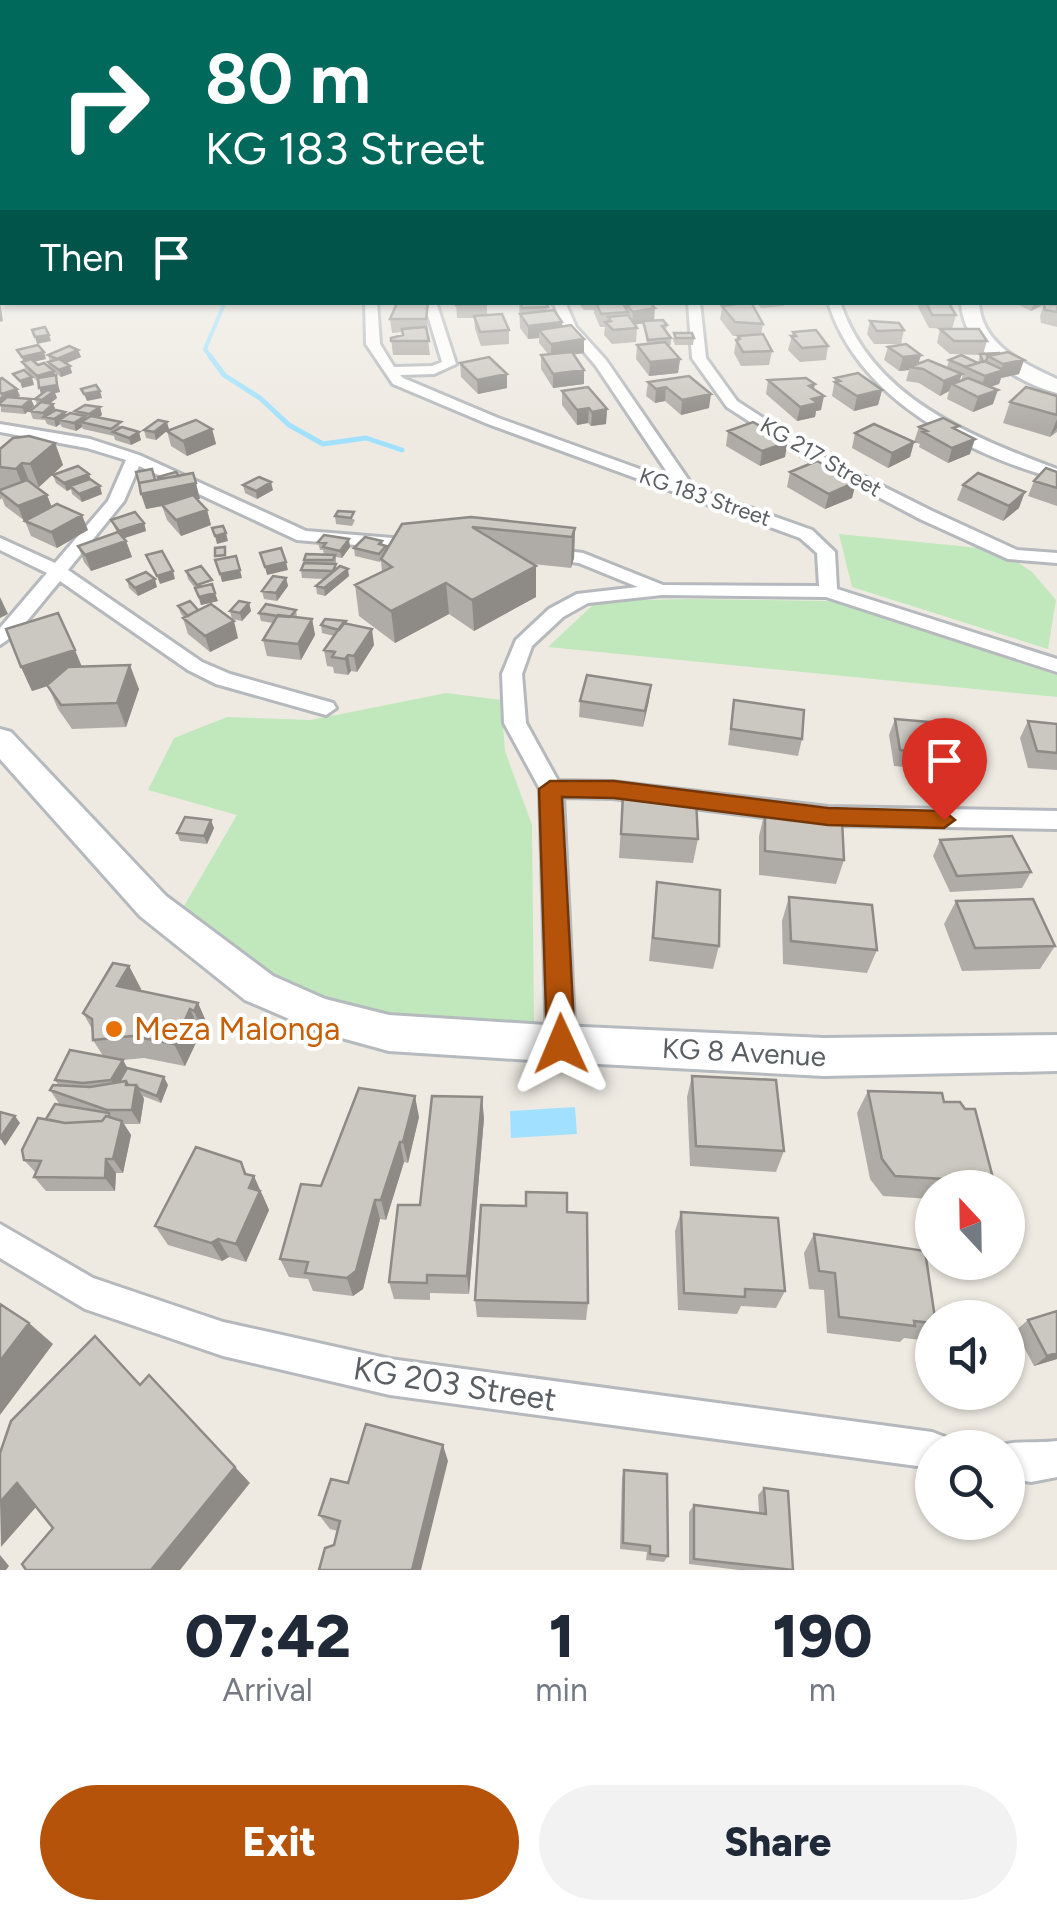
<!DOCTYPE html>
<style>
body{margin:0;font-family:Figtree,sans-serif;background:#f2f2f3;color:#1f2937;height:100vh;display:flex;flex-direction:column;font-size:38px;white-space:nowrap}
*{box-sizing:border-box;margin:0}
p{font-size:32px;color:#747a83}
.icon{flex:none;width:55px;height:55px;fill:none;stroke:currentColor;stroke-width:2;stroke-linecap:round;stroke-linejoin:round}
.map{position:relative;height:1570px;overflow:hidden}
.details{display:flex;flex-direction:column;background:#fff;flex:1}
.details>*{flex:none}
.guide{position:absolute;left:0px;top:0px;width:1058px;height:305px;box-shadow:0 2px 8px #0004;background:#00695c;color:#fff;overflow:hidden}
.needle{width:65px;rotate:338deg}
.fabs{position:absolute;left:915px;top:1170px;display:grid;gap:20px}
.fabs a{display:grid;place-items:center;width:110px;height:110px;border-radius:50%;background:#fff;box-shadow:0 2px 8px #0004;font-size:50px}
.pin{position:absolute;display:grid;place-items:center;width:85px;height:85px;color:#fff;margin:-102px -42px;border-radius:50% 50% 50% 0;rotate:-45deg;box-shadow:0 0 10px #0007}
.pin .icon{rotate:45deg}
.me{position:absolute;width:110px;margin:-55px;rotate:359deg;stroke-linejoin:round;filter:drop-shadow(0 0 8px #0008)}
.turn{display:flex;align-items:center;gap:35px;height:210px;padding:0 40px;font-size:45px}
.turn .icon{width:130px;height:130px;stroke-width:2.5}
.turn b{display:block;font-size:70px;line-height:85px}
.then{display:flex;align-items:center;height:95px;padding:0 40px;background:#0003;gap:20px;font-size:38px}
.eta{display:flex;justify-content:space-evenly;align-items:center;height:170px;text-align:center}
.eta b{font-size:60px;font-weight:800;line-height:70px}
.primary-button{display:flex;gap:20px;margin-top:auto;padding:20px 40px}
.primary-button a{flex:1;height:115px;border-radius:60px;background:#b45309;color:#fff;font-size:40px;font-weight:800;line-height:115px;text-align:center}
.primary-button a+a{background:#f2f2f3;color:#1f2937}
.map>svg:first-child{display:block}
.green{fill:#c1e7bc}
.water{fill:#a1e1ff}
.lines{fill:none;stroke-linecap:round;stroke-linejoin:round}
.stream-far1{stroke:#a1e1ff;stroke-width:4}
.stream{stroke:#a1e1ff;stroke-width:5}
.street-casing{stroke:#b5b9bd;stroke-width:6}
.secondary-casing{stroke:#b5babf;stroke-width:6}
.street{fill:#fff;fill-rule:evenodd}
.secondary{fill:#fff;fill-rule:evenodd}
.wall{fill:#afaba6}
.shaded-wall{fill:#8e8b87}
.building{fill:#cbc7c1;stroke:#8e8b87;stroke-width:2.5}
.route{fill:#b45309;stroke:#753606;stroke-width:2.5}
.food-dot{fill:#e8710a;stroke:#fff;stroke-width:4}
.labels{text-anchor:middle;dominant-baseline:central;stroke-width:8;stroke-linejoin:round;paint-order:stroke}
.far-street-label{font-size:22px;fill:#5a5f64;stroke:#fff}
.street-label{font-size:28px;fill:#5a5f64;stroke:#fff}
.near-food-label{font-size:32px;fill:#c56008;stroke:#fff;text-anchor:start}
.near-street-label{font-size:32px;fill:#5a5f64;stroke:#fff}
</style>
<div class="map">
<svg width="1057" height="1570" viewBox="0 0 1057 1570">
<rect width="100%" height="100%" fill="#eeeae2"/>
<path class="green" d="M839 534 999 550 1032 572 1056 600 1048 649 852 587Z
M688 599 830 601 1057 675V697L548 647 597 601Z
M446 693 501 700 505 751 532 825 534 1023 353 1014 250 984 180 913 237 815 148 790 174 738 227 717 311 720Z"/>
<path class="water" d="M575 1107 577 1134 511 1138 510 1111Z"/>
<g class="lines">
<path class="stream-far1" d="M212 359 205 349 225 302"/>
<path class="stream" d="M210 356 224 375 260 398 289 425 323 444 366 438 402 450"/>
<defs>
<path id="street" d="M2 285V293L0 294V286Z
M365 302H377L380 344 394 367 432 366 442 362 424 302H436L456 364 434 374 400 375 403 378 498 418 673 481 596 366 564 328 553 302H565L576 327 606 360 694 488 812 530 835 552 837 589 1057 659V672L826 597 662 595 588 603 563 617 532 646 522 674 526 723 558 781 613 782 828 807 1057 811V829L828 825 613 798 563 797 575 1044 571 1053 561 1057 551 1053 547 1044 540 789 504 723 502 674 516 640 549 609 577 594 638 587 579 563 544 558 535 553 544 548 583 553 663 585 819 586 817 553 800 538 488 424 393 384 366 344Z
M688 302H700L706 358 737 401 822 456 932 511 1017 550 1057 553V563L1008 559 920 519 812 462 727 407 692 358Z
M828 302H840C872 398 970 436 1057 469V479C965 453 858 399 828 302Z
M0 424 90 439 139 455 306 531 417 540 426 545 417 550 297 540 139 466 124 501 68 570 202 662 230 674 333 703 336 708 326 715 216 684 188 670 60 581 17 633 0 645V628L47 573 0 550V538L55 563 108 501 126 460 87 448 0 432Z
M0 1224 93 1278 223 1322 390 1359 932 1432 945 1437 949 1448H932V1468L390 1395 223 1356 85 1309 0 1258Z
M1057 1441V1477L1031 1482 1008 1478V1448H995C1013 1439 1036 1444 1057 1441Z"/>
<path id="secondary" d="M1057 261V271L1055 272V262Z
M961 302H979C981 345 1023 363 1057 379V393C1016 382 963 349 961 302Z
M0 729 11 732 166 896 273 976 325 999 389 1015 561 1026 824 1038 1057 1035V1071L824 1076 561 1062 389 1051 320 1032 245 1000 140 916 0 759Z"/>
</defs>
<use href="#street" class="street-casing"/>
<use href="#secondary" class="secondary-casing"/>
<use href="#street" class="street"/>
<use href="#secondary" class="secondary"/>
</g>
<path class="wall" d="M456 302H487V315L509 330V344L481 346 475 329 474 318H457Z
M519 302H546L547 311 584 353 574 354 584 384 553 388 541 369V355L548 354 539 343V338L528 339 520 328Z
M649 302 654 321 667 325 666 331 671 338V345H668L680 359 678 373 649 376 636 359 637 345 647 344 643 323 634 325 637 328 636 342 612 344 604 335 605 327H600L594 313V310H584L578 303Z
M720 302H751L763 324 761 335 772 351 769 365 741 366 734 353 737 336H733L720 319 722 308Z
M756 302H784V306L761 308Z
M919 302H948L956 315 952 329 929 328 918 307Z
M1013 302H1047L1057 305V327L1041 323 1040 316 1044 305 1031 311Z
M428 316 427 332 430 355H393L391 338 403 335 402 332 392 333 390 319Z
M870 321 904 330 901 344H874L867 334Z
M940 329 987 341 983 354 1024 360 1019 374 1001 378 999 384 990 387 993 404 973 412 947 399 949 391 940 396 919 383 906 381 909 370 899 371 884 360 888 347 918 364 959 381H961L963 374 947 367 949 360 978 363 980 355 950 354 937 343Z
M793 332 828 346 826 360 800 362 788 350Z
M674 333 694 338 693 345H675L673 340Z
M17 350 46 359 34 361 38 365 49 367 48 362H50L48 355 78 350 81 357 65 363 70 366 72 373 61 377 55 373 60 392 55 393 57 398 50 403 53 404 56 410 66 415 76 414 75 411 100 407 102 415 98 417 123 427 141 440 131 445 115 440 114 436 83 429 82 427 76 431 62 427 60 424 56 427 47 424 45 420 33 419 30 411 37 405 35 399 41 394 38 382 25 369 24 362Z
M460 363 507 374V388L478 394 461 377Z
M689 376 709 408 681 415 665 401 655 403 646 396 648 382Z
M835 378 882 390 878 405 854 411 832 396Z
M0 379 20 396 16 397 31 399 34 406 25 414 1 412Z
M768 380 814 389 821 410 816 411 815 417 797 421 766 394Z
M562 391 607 409 606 424 591 426 588 423 577 425 562 405Z
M1057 396V432L1050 437 1003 423 1010 402Z
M919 427 958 430 970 454 948 463 919 447 920 444 914 442Z
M169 429 156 440 146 438 144 430Z
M212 429 216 444 187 456 171 446 167 431Z
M728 431 785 457 760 466 726 446Z
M855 433 914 442 910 457 888 468 852 448Z
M55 443 63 465 39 487H36L47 495 51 506 88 530 57 548 31 536 25 521 5 506 2 498 0 500V449Z
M790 472 856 482 852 498 825 509 787 487Z
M1057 472V506L1028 496 1034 481Z
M89 474 90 479 102 494 82 502 72 494 71 489 67 491 56 483 53 475Z
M155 480 200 499H197L207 510 211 525 181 536 167 520 162 506 146 509Z
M243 485 273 490 257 499 245 493Z
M963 485 1019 508 1003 521 957 500Z
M338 511 355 520 352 526 336 524 335 516Z
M111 520 144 523 146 531 124 538 126 541 132 557 91 571 84 562 78 546 117 533Z
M402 524 575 528 574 558 571 568 533 564 536 566V597L474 631 449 614 395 643 359 616 355 585 382 572 381 561 380 562 355 556 354 548 382 541 383 545 386 546 387 549Z
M318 542 350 547 342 558 336 557V568L349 576 325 596 317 594 316 586 324 579 302 578 301 570 304 563V560L324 554 323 550H320Z
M186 571 218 601 201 605 195 588 188 579Z
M286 578 288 586 277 601 264 599 262 591Z
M127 580 157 587 138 596 129 588Z
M249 603 251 611 242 621 232 619 230 611Z
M178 606 198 610 238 638 210 652 188 634 183 618 184 617 181 614Z
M296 610 297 617 312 619 315 635 301 660 267 656 263 640 273 623 261 621 259 613Z
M346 624 374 645 357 672 351 671 348 675 334 673 333 667 327 666 324 650 334 636 322 633 321 625Z
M82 666 139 689 126 727 72 729 58 709 48 686 32 691 21 667Z
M651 685 643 727 579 717 580 701Z
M734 700 802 739 798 756 728 745Z
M895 719 970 757 963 773 894 766 889 735Z
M1028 721 1057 724V770L1028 768 1020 738Z
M623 794 698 839 693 863 619 858Z
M765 811 844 860 836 884 759 875V836Z
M214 828 207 844 180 841 177 833Z
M940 840 1031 872 1022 888 950 892 933 856Z
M657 882 719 946 713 969 649 961Z
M789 897 877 950 867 973 783 964 782 921Z
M956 901 1055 946 1040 969 962 971 944 924Z
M129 966 141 989 140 991 198 1003 208 1026 204 1034 201 1032 185 1066 144 1058 123 1060 127 1068 168 1085 161 1103 143 1096 144 1099 140 1124H124L131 1135 123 1173H116L115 1191H46L34 1177 36 1173 24 1160 46 1119 60 1105 50 1090 59 1086 55 1080 103 1056 93 1040 92 1029 83 1013Z
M692 1076 784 1151 776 1172 690 1166 687 1097Z
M868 1091 944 1102 994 1182 989 1188H932V1199L883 1196 870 1179 857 1113Z
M419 1117 408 1163 404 1162 386 1220 380 1219 363 1289 353 1296 313 1291 308 1279 289 1277 280 1259 321 1186Z
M484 1118 469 1294 430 1293V1300L394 1299 389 1282 420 1205Z
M241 1162 247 1174 263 1196 269 1210 246 1262 229 1257 222 1261 168 1245 155 1226Z
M567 1212 588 1303 586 1320 477 1317 475 1300Z
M681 1212 785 1291 776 1308 741 1306 737 1314 678 1310 675 1231Z
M814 1234 932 1318V1327L921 1340 904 1338 900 1342 827 1333 824 1290 809 1289 804 1253Z
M1057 1311V1359L1034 1366 1015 1331 1028 1320Z
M448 1461 334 1545 338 1531 330 1529 319 1515 348 1483Z
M624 1470 668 1556 664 1562 646 1560 647 1552 620 1549 622 1478Z
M764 1488 793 1570H739L689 1564V1512L694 1505 759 1513 758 1495Z"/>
<path class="shaded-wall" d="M0 301 3 321 0 322Z
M1034 302H1047L1031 311Z
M655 308 654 322 632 325 633 312Z
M562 322V335L539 330V338L528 339V326Z
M49 335 51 341 37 344 35 337Z
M584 339V353L551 358V344Z
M78 350 81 357 60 366 57 359Z
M44 352 46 359 25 364 22 357Z
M921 355 917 368 909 367V370L899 371 903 357Z
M680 359 678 373 649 376 650 362Z
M1024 360 1019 374 1001 378 999 384 980 390 985 376 1001 371 1003 364Z
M70 366 72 373 61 377 59 370Z
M584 370V384L553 388V374Z
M54 371 60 392 55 393 57 398 44 408 37 376Z
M507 374V388L478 394 477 380Z
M962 374 957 387 952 384 949 391 940 396 944 381Z
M32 377 34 385 22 388 20 381Z
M815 384 812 398 824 396 821 410 816 411 815 417 797 421 800 407 809 386Z
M666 387 665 401 655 403 656 389Z
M17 389 20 396 5 401 0 405V397L3 396 2 394Z
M882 390 878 405 854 411 857 396Z
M998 390 993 404 973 412 978 397Z
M100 391 102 398 87 401 84 394Z
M711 394 709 408 681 415 682 400Z
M31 399 34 406 25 414 22 407Z
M53 404 56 411 44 417 43 413Z
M100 407 102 415 92 422 89 414Z
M589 408 588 423 577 425V410Z
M607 409 606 424 591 426 592 412Z
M65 412 68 420H59L60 424 56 427 54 419Z
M85 416 87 423 81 422 82 427 76 431 74 423Z
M1057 419V428L1050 437Z
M167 422 169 429 156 440 154 432Z
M212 429 216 444 187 456 183 441Z
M139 432 141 440 131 445 129 438Z
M975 439 970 454 948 463 952 448Z
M788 442 785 457 760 466 762 451Z
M914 442 910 457 888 468 892 453Z
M55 443 63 465 39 487 30 464Z
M22 463 31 486 25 492 16 469Z
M89 474 91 481 70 486 71 489 67 491 64 483Z
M271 482 273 490 257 499 256 491Z
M856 482 852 498 825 509 829 494Z
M196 483 200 499 146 509 141 494Z
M100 486 102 494 82 502 79 494Z
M1025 492 1019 508 1003 521 1009 506Z
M47 495 53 510 24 522 18 506Z
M207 510 211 525 181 536 176 520Z
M82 515 88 530 57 548 51 532Z
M144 523 146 531 122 539 119 531Z
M575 528 574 558 571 568 572 537Z
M226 533 228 541 217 544 215 536Z
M349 539 350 547 342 558 340 551Z
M126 541 132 557 91 571 85 555Z
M286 562 288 570 267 575 265 567Z
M536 566V597L474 631 472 600Z
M348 569 349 576 325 596 324 588Z
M240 570 242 578 222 582 220 574Z
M173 571 175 579 160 584 157 576Z
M286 578 288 586 277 601 276 593Z
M155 579 157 587 138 596 135 588Z
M446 583 449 614 395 643 391 611Z
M215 593 218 601 201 605 199 597Z
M0 597 8 614 0 618Z
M249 603 251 611 242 621 240 613Z
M312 619 315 635 301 660 298 644Z
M234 621 238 638 210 652 205 636Z
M372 629 374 645 357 672 354 656Z
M75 650 85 674 32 691 21 667Z
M348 655 351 671 348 675 345 659Z
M130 665 139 689 126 727 117 703Z
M651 685 649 701 643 727 645 711Z
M211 820 214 828 207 844 204 836Z
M129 966 141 989 129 1009 117 986Z
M198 1003 208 1026 204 1034 194 1011Z
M190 1009 201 1032 185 1066 174 1044Z
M123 1060 144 1099 140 1124 111 1080Z
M164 1077 168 1085 161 1103 157 1096Z
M415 1096 419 1117 408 1163 403 1142Z
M482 1097 484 1118 469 1294 467 1276Z
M15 1116 20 1123 5 1146 0 1138Z
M122 1121 131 1135 123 1173 113 1159Z
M400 1142 404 1162 386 1220 381 1200Z
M106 1159 116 1173 115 1191 105 1178Z
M241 1162 251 1183 254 1176 269 1210 246 1262 236 1244 249 1188Z
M375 1200 380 1219 363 1289 353 1296 347 1278Z
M218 1239 229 1257 222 1261 211 1243Z
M29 1323 53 1344 0 1415V1361Z
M1057 1353V1359L1034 1366 1047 1356Z
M168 1395 250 1483 180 1570H151Z
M443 1445 448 1461 421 1570H412Z
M17 1483 44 1498 1 1547 0 1502Z
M0 1555 9 1566 6 1570H0Z"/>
<path class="building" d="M456 302H487V304L456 305Z
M521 302H546L548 307 522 308Z
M596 302H622L628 312 601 314Z
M627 302H649L655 308 633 312 626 305H629Z
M751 302 763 324 735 322 722 306Z
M926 302H948L956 315H932Z
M397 303H428L426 319H390Z
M1044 303 1057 305V312L1045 310Z
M554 310 562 322 528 326 520 314Z
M502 314 509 330 480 332 474 316Z
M628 315 637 328 613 330 605 322 611 321 608 317Z
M663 320 667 325 662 326 671 338 648 340 643 321Z
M870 321 899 323 904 330 877 331Z
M571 325 584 339 551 344 539 330Z
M45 327 49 335 35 337 32 330Z
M426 327 429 341H391V338L403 335 402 329Z
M940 329H979L987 341H954Z
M816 330 828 346 802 348 791 336H796L793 332Z
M674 333H692L694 338H676Z
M763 334 772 351 743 352 736 340 740 339 738 336Z
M665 342 680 359 650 362 637 345Z
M906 344 921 355 903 357 888 347Z
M38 345 44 352 22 357 17 350Z
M69 346 78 350 57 359 48 355Z
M572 352 584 370 553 374 541 355Z
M1008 352 1024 360 1003 364 988 356Z
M1000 353 988 356 986 361 983 362 980 354Z
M961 355 978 363 966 367 949 360Z
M489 357 507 374 477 380 460 363Z
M31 359 38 365 44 363 54 371 37 376 22 362Z
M59 359 70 366 59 370 48 362Z
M928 360 962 374 944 381 923 369 909 367Z
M984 361 1004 370 985 376 965 367Z
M24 370 32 377 20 381 13 374Z
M858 373 882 390 857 396 835 382 840 381 835 378Z
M56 375 57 385 39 388 38 378Z
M689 376 711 394 682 400 666 387 656 389 648 382Z
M2 378 17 389 2 394 0 392V379Z
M806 378 815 384 809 386 824 396 812 399 818 403 800 407 768 380Z
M968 378 998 390 978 397 952 384Z
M96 385 100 391 84 394 81 389Z
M588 387 607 409 592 412 589 408 577 410 562 391Z
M1026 387 1057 396V415L1010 402Z
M47 390 54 391 42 400 35 399Z
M7 397 31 399 22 407 0 405V403Z
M41 402 53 404 43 413 30 411Z
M85 405 100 407 89 414 75 411Z
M56 410 65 412 54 419 44 417Z
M70 413 85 416 74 423 59 420Z
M91 416 121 422 111 429 81 422Z
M943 418 959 426 953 428 975 439 952 448 923 432 927 431 919 427Z
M158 420 167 422 154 432 144 430Z
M196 420 212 429 183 441 167 431Z
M753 422 788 442 762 451 728 431Z
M874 424 914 442 892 453 855 433Z
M122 427 139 432 129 438 113 432Z
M29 436 55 443 30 464 22 463 16 469 0 467V449L13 438Z
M817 461 856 482 829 494 790 472Z
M78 466 89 474 64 483 53 475Z
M1046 468 1057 472V488L1034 481Z
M152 469 155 480 139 483 136 472Z
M176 472 179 476 159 479 158 477Z
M193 473 196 483 141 494 139 483Z
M978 473 1025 492 1009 506 963 485Z
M259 477 271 482 256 491 243 485Z
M90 479 100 486 79 494 70 486Z
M27 480 47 495 18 506 0 492V490Z
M193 495 207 510 176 520 162 505Z
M57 504 82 515 51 532 25 521Z
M338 511 354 512 351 518 335 516Z
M135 512 144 523 119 531 111 520Z
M471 517 575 528 572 537 472 527 536 566 472 600 446 583 391 611 355 585 392 567 381 559 402 524Z
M223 526 226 533 215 536 212 528Z
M118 532 126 541 85 555 78 546Z
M324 535 349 539 340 551 323 547 326 543 318 542Z
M365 537 382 541 379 544 386 546 379 554 354 548Z
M225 547V555L215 556V548Z
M281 548 286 562 265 567 260 553Z
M162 551 173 571 157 576 146 555Z
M306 554 335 555 333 560H304Z
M236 556 240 570 220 574 215 560Z
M304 563 336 564 333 571 301 570Z
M201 566 212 580 197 585 186 571Z
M340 566 348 569 324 588 316 586Z
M146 572 155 579 135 588 127 580Z
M273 576 286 578 276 593 262 591Z
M212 584 215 593 199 597 195 588Z
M190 601 198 610 188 616 178 606Z
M239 601 249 603 240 613 230 611Z
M211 604 234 621 205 636 183 618Z
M266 604 296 610 290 617 278 616 259 613Z
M58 613 75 650 21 667 6 629Z
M278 615 312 619 298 644 263 640Z
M325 619 346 621 339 630 321 625Z
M343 623 372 629 354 656 348 655 345 659 332 657 335 652 324 650Z
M130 665 117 703 61 705 47 685 68 667Z
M587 675 651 685 645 711 580 701Z
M734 700 804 710 802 739 731 729Z
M895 719 963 725 970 757 900 750Z
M1028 721 1057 724V753L1037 751Z
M623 794 696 799 698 839 621 834Z
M765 811 842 820 844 860 765 851Z
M185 817 211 820 204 836 177 833Z
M1012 836 1031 872 957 876 940 840Z
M657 882 720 890 719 946 653 938Z
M789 897 872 905 877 950 791 941Z
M1033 899 1055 946 975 948 956 901Z
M113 963 129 966 117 986 198 1003 194 1011 190 1009 174 1044 132 1036 93 1040 92 1019 83 1013Z
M70 1050 123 1060 111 1080 83 1083 55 1080Z
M127 1068 164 1077 157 1096 139 1089 136 1085H128L126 1081 119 1082Z
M692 1076 776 1080 784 1151 696 1146Z
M126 1081V1085H136L132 1110H107L50 1090 53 1085 90 1087Z
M359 1088 415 1096 403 1142H400L381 1200H375L356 1271 347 1278 305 1273 308 1262 280 1259 301 1184 321 1186Z
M868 1091 942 1093 944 1102H960L965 1109H975L994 1182 895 1176 882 1159Z
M432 1096 482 1097 467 1276 427 1275V1283L389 1282 398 1205H420Z
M55 1104 109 1113V1117L106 1116 102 1121 65 1123 46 1119Z
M0 1112 15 1116 0 1138Z
M106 1116 122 1121 113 1159H106L105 1178 34 1177 41 1161 24 1160 22 1150 38 1118 65 1123 102 1121Z
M196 1147 241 1162 245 1174 254 1176 249 1188 260 1191 236 1244 218 1239 211 1243 155 1226Z
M526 1192 567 1193V1212L587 1213 588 1303 475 1300 481 1205 526 1206Z
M681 1212 778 1218 785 1291 745 1289V1297L684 1293Z
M814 1234 925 1251 935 1318H932V1323L914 1321 915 1326 839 1317 835 1273 819 1271Z
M0 1304 29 1323 0 1361Z
M1057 1311V1353L1047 1356 1028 1320Z
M95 1336 140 1385 149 1375 235 1467 151 1570H26L22 1564 53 1528 17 1483 0 1502V1453L11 1421Z
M366 1424 443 1445 412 1570H319L325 1548 334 1545 340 1521 319 1515 331 1479 348 1483Z
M624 1470 667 1474 668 1556 650 1554V1546L623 1543Z
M764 1488 788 1491 793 1570 694 1559V1505L766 1514Z"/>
<linearGradient id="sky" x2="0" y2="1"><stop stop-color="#8bc6f1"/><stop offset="0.49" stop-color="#f7f6f2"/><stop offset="1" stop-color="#f7f6f2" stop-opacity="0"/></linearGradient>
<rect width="1057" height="430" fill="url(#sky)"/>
<path class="route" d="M550 781H614L828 808 944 811 955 820 944 828 828 825 614 798 562 797 575 1044 571 1053 561 1056 551 1053 547 1044 539 789Z"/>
<circle class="food-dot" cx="114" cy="1029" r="10"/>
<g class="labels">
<g class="far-street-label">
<text transform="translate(821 457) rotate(30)">KG 217 Street</text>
<text transform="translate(705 497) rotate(19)">KG 183 Street</text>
</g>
<g class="street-label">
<text transform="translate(744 1052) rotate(3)">KG 8 Avenue</text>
</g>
<g class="near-food-label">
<text x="134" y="1029">Meza Malonga</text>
</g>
<g class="near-street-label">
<text transform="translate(455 1384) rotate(9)">KG 203 Street</text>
</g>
</g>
</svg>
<div class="fabs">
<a><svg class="needle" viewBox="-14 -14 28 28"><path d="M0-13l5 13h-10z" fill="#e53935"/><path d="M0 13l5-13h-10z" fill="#747a83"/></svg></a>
<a><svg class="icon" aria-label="sound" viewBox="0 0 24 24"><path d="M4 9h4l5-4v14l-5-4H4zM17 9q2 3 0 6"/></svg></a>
<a><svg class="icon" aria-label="search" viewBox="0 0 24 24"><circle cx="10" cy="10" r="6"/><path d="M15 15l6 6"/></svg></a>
</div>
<div class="pin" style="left:944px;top:820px;background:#d93025"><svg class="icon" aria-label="arrive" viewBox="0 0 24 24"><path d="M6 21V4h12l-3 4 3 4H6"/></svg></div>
<svg class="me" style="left:561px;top:1044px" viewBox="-20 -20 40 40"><path d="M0-17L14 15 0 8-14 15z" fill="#b45309" stroke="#fff" stroke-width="4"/></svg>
<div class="guide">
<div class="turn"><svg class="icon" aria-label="right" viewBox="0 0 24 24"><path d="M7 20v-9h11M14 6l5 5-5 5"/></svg><div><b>80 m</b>KG 183 Street</div></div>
<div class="then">Then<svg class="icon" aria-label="arrive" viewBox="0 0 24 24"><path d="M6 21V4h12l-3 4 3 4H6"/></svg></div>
</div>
</div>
<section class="details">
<div class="eta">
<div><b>07:42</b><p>Arrival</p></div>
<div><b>1</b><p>min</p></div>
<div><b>190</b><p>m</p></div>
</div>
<div class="primary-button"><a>Exit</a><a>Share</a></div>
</section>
